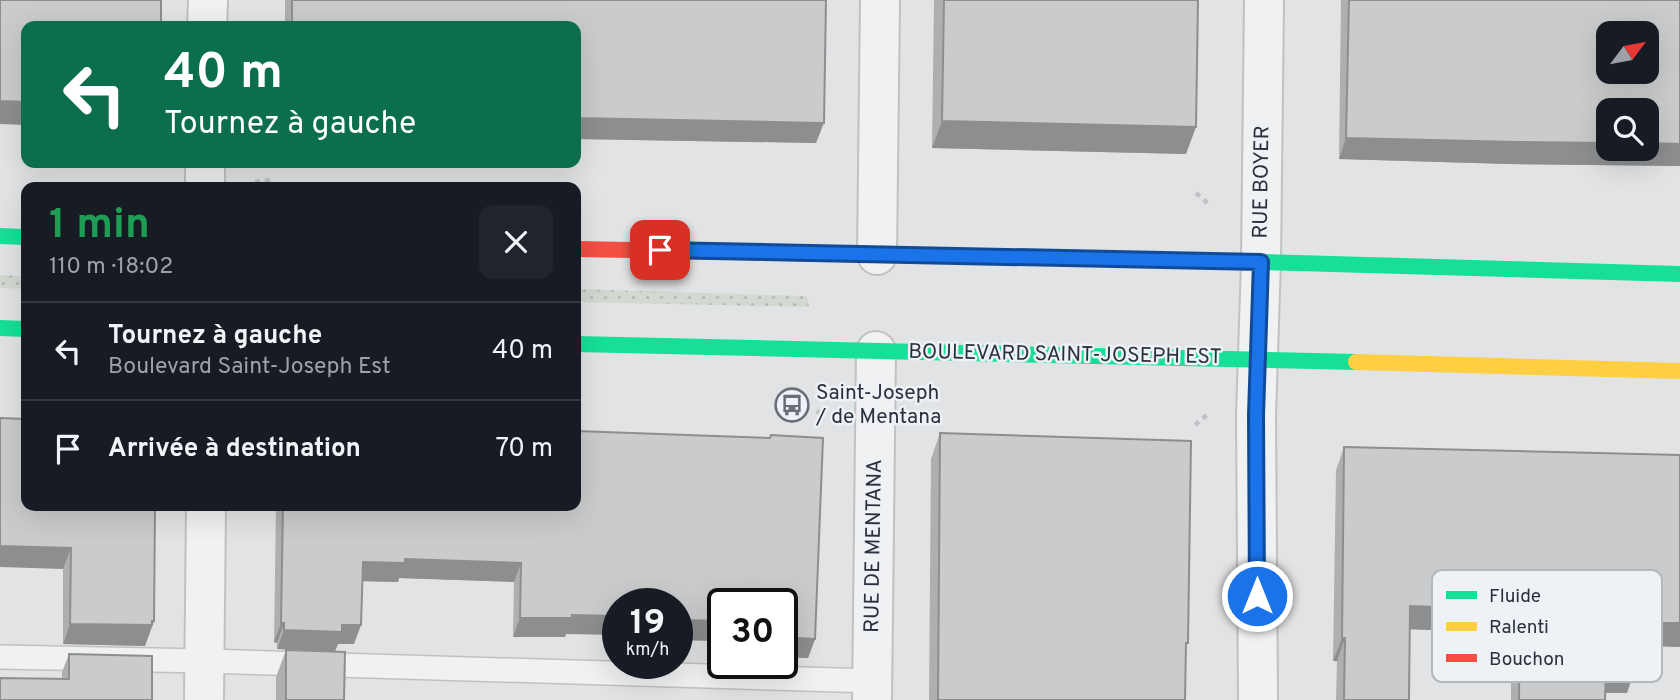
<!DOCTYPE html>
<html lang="fr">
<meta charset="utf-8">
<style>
body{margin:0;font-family:Overpass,sans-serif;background:#20242c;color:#f1f3f6;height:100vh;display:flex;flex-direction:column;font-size:26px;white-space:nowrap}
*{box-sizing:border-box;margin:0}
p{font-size:23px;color:#9ea1a6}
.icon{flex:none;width:38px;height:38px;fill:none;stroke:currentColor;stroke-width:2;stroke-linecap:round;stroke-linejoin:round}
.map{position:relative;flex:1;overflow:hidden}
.side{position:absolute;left:21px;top:182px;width:560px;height:329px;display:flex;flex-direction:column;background:#171b24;border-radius:14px;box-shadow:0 7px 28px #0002}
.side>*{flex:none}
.guide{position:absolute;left:21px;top:21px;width:560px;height:147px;border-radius:14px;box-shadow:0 7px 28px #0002;background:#0b6e4f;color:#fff;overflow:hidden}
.needle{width:46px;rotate:58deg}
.buttons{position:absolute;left:1596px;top:21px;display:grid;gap:14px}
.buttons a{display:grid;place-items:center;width:63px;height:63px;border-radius:14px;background:#171b24;box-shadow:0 7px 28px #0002;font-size:35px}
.speed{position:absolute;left:602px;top:588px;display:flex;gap:14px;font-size:35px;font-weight:700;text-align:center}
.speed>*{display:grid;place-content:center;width:91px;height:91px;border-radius:50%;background:#171b24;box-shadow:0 7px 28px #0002;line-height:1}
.speed small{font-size:18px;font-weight:400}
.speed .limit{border:4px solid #111;border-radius:10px;background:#fff;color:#111}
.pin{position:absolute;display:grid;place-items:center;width:60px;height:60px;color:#fff;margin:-30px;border-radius:14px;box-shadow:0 4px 10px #0006}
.me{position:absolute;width:77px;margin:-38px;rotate:0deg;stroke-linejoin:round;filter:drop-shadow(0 0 5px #0008)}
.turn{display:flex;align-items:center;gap:24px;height:147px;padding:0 28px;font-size:32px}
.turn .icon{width:91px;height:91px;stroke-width:2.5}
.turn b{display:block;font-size:49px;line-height:60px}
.round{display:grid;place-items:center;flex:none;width:74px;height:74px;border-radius:14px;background:#20242c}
.overview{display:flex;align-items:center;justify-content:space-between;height:119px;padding:0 28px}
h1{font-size:42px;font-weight:700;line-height:52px;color:#1e9e55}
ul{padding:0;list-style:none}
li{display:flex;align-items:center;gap:21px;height:98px;padding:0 28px;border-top:2px solid #363941}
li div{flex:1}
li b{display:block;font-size:26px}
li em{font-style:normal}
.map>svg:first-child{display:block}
.green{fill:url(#green-dots)}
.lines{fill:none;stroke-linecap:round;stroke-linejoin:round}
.lane-casing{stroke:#bfc1c3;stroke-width:26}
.street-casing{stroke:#bfc1c3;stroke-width:42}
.path{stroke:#bfc1c4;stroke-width:4.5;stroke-dasharray:5 5;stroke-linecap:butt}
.lane{stroke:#f0f1f2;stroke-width:23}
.street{stroke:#f0f1f2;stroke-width:38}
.fast{stroke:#16e098;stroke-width:16}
.slow{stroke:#ffcf43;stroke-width:16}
.jam{stroke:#f24e42;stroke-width:16}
.wall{fill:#adafb0}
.shaded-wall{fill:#8d8e90}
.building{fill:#c9cbcd;stroke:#8d8e90;stroke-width:2;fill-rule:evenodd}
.route-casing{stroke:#114b97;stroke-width:18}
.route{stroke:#1a73e8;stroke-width:12}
.labels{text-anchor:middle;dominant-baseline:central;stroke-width:5;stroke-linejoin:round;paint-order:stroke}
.street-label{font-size:21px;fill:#29313d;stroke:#eef1f5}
.poi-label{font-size:21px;fill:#29313d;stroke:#eef1f5;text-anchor:start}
.key{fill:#eef1f5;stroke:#b3b7be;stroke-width:2}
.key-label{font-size:19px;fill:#29313d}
</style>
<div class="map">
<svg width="1680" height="700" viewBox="0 0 1680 700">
<defs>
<pattern id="green-dots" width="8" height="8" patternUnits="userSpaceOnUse" patternTransform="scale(1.75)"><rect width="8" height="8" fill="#d2d9d1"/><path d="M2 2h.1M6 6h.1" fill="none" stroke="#b4bbb4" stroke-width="1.8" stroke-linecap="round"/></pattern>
</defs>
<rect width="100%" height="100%" fill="#e1e3e5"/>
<path class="green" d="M0 275 26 276V289L0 288Z
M576 289 807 296 809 307 576 302Z"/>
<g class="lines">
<defs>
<path id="lane" d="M0 657 205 661 872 681"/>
<path id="street" d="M207 26 208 0
M205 187V163
M877 255 880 0
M204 700 206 506
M872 700 876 351
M1258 700 1256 415 1261 262 1264 0"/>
</defs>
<use href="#lane" class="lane-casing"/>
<use href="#street" class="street-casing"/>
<path class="path" d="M255 182 271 180
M1196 193 1210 205
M817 414 824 407
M1195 425 1207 415"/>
<use href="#lane" class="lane"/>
<use href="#street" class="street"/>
<path class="fast" d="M0 236 26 237
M896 255 1261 262 1680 274
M0 328 26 329
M576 344 1356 362"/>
<path class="slow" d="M1356 362 1680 371"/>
<path class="jam" d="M576 249 896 255"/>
</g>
<path class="wall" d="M285 0H826L816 143 576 139V26H285Z
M934 0H1198L1186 154 932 148Z
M1341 0H1680V166L1509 164 1339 159Z
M0 418 154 621 145 646 63 644V569Z
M940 433 1186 648 1185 700H929L931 459Z
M771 435 815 639 808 658 782 657V604H723V641L677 640V604L566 634 565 637H513L514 582 399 578 398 582 362 581 354 644H338L335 651 277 649V643L274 642 276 506H576L769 438Z
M1344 447 1680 455V647L1654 646 1653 648H1635L1627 693H1605V700H1511V633L1410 629 1409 700H1336L1337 661H1333L1336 470Z
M286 650 344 700H276V677Z
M69 654 152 700 62 679V672Z"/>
<path class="shaded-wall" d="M0 101 26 102V125L0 124Z
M576 118 824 123 816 143 576 139Z
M942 121 1196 127 1186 154 932 148Z
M1346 138 1608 143V149H1647V143L1680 144V166L1509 164 1339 159Z
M0 546 71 548 63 569 0 567Z
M405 559 521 563 514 582 399 578 398 582 356 581 363 562Z
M1410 606 1520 610 1511 633 1402 629Z
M572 615 618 616V635L566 634 565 637H513L520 618Z
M677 620 723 621V641L677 640Z
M154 621 145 646 63 644 70 624Z
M281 623H284L277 643 274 642Z
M1662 623H1680V647L1654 646 1653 648H1627L1635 625Z
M342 625H361L354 644H338L335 651 277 649 284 630Z
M782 637 815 639 808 658 782 657Z
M1342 638H1345L1337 661H1333Z
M1606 669 1635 670 1627 693H1597Z"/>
<path class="building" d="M0 0H161V26H26V102L0 101Z
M292 0H826L824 123 576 118V26H292Z
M944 0H1198L1196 127 942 121Z
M1349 0H1680V144L1647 143V110H1608V143L1517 142 1346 138ZM1608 33H1647V72H1608Z
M0 418 26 419V506H155L154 621H152V625L70 624 71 548 0 546Z
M576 431 770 438 771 435 823 438 815 639 782 637V604H723V621L677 620V604H618V616L572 615V618H520L521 563 405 559V563L363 562 361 625H342V632L284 630V623H281L283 506H576Z
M940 433 1191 441 1188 643H1186L1185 700H938Z
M1344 447 1680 455V623H1662V625H1635V670L1606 669 1605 700H1519L1520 610 1410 606 1409 700H1344L1345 638H1342Z
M286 650 345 652 344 700H286Z
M69 654 152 656V700H0V678L69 679Z"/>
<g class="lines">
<defs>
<path id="route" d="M660 250 1261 262 1256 415 1257 596"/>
</defs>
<use href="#route" class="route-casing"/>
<use href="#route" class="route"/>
</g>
<defs>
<symbol id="bus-ring" viewBox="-11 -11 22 22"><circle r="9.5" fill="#eef1f5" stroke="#696f78" stroke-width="1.5"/><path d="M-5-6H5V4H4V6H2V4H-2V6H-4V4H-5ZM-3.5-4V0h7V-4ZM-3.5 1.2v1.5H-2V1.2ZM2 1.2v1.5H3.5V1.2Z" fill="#696f78"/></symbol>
</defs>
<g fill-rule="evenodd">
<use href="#bus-ring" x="773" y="386" width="38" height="38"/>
</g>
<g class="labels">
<g class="street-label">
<text transform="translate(1262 182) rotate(-89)">RUE BOYER</text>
<text transform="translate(1065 355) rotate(1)">BOULEVARD SAINT-JOSEPH EST</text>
<text transform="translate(874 546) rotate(-89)">RUE DE MENTANA</text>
</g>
<g class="poi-label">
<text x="816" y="393">Saint-Joseph<tspan x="816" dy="24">/ de Mentana</tspan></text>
</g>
</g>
<rect x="1432" y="570" width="230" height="112" rx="10" class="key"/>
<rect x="1446" y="591" width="31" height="8" fill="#16e098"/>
<rect x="1446" y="622" width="31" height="9" fill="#ffcf43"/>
<rect x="1446" y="654" width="31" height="8" fill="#f24e42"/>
<g class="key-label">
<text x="1489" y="602">Fluide</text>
<text x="1489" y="633">Ralenti</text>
<text x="1489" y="665">Bouchon</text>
</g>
</svg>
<div class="buttons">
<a><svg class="needle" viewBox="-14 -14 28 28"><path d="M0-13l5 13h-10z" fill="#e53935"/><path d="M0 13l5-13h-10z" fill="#9ea1a6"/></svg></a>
<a><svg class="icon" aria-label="search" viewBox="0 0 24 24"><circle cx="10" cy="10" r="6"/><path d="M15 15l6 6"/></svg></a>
</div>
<div class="speed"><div>19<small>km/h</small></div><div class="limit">30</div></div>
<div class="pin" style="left:660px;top:250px;background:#d93025"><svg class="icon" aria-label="arrive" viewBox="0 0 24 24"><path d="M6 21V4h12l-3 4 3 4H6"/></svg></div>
<svg class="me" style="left:1257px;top:596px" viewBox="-20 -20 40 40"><circle r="17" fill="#1a73e8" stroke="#fff" stroke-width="3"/><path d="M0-11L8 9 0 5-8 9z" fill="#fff"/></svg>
<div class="guide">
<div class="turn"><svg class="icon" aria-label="left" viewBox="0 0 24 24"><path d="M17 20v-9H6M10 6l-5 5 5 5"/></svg><div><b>40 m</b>Tournez à gauche</div></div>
</div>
<section class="side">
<div class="overview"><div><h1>1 min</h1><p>110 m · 18:02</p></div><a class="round"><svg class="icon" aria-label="close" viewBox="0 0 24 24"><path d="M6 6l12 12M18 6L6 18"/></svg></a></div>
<ul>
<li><svg class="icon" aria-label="left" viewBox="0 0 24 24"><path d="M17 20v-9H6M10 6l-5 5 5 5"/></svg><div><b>Tournez à gauche</b><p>Boulevard Saint-Joseph Est</p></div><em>40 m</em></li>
<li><svg class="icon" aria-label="arrive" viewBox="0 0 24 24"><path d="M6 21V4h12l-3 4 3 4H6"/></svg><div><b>Arrivée à destination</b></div><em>70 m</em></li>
</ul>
</section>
</div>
